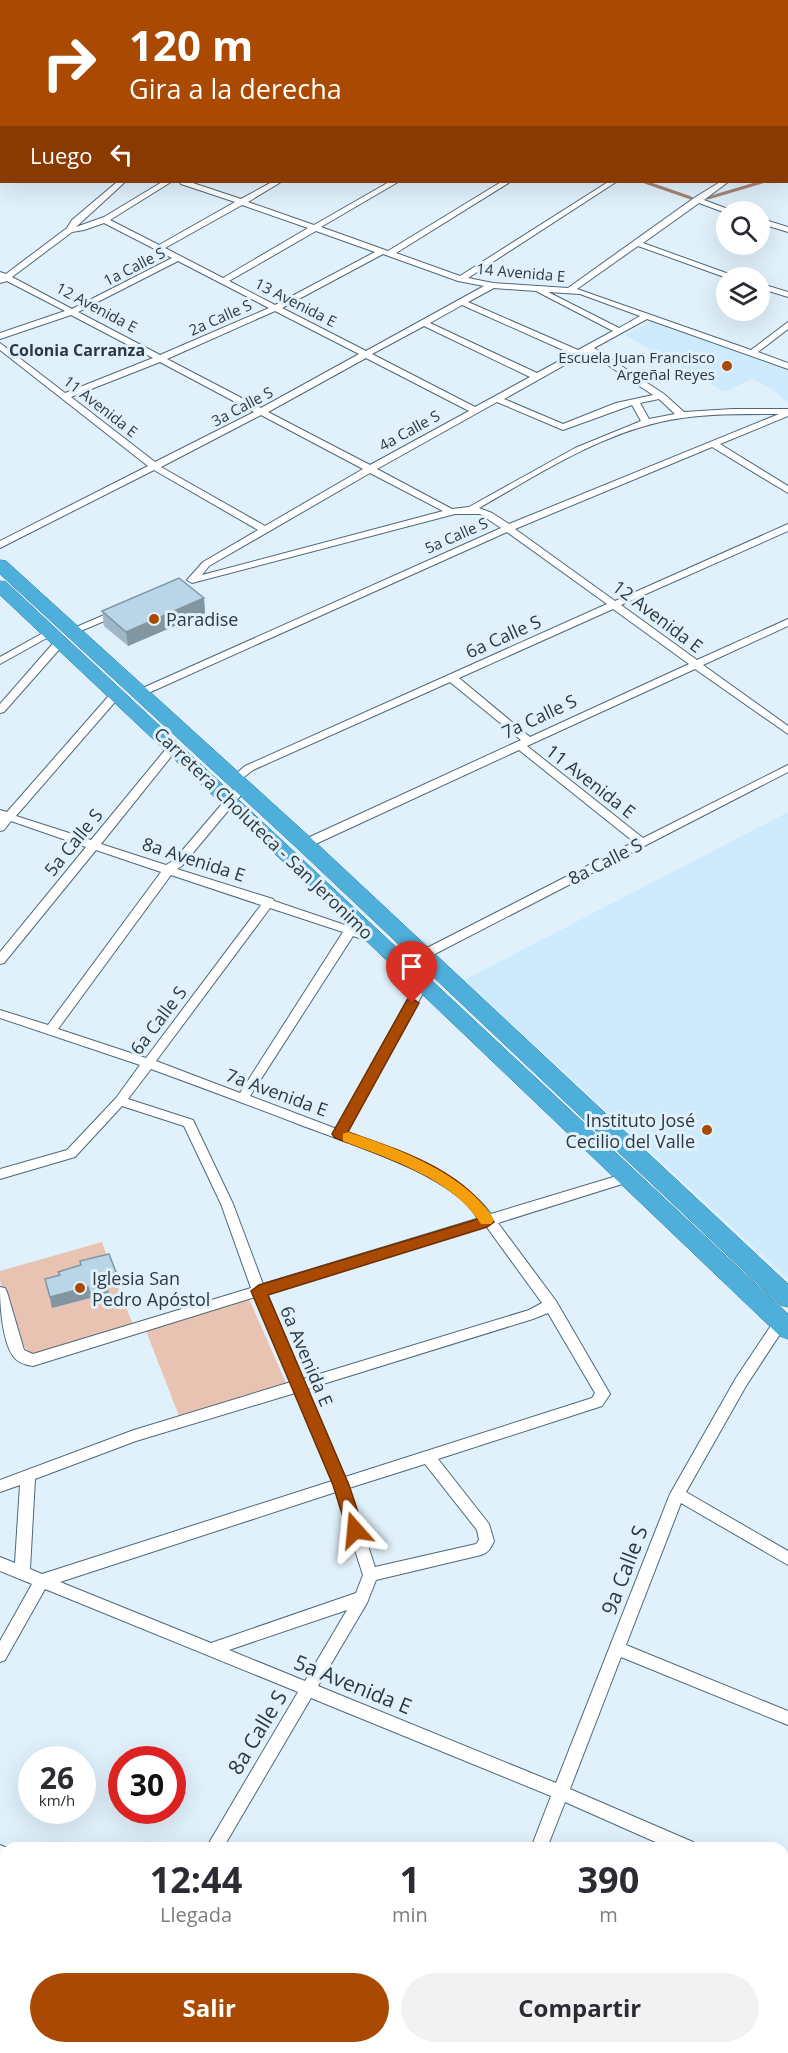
<!DOCTYPE html>
<html lang="es">
<meta charset="utf-8">
<style>
body{margin:0;font-family:"Open Sans",sans-serif;background:#f2f2f3;color:#2b2b33;height:100vh;display:flex;flex-direction:column;font-size:22px;white-space:nowrap}
*{box-sizing:border-box;margin:0}
p{font-size:20px;color:#7c7c81}
.icon{flex:none;width:33px;height:33px;fill:none;stroke:currentColor;stroke-width:2;stroke-linecap:round;stroke-linejoin:round}
.map{position:relative;flex:1;overflow:hidden}
.details{position:absolute;left:0px;top:1842px;width:789px;height:212px;display:flex;flex-direction:column;background:#fff;border-radius:18px 18px 0 0;box-shadow:0 6px 24px #0002}
.details>*{flex:none}
.hud{position:absolute;left:0px;top:0px;width:789px;height:183px;box-shadow:0 6px 24px #0002;background:#aa4902;color:#fff;overflow:hidden}
.controls{position:absolute;left:716px;top:201px;display:grid;gap:12px}
.controls a{display:grid;place-items:center;width:54px;height:54px;border-radius:50%;background:#fff;box-shadow:0 6px 24px #0002;font-size:30px}
.speed{position:absolute;left:18px;top:1746px;display:flex;gap:12px;font-size:30px;font-weight:700;text-align:center}
.speed>*{display:grid;place-content:center;width:78px;height:78px;border-radius:50%;background:#fff;box-shadow:0 6px 24px #0002;line-height:1}
.speed small{font-size:15px;font-weight:400}
.speed .limit{border:9px solid #d22;background:#fff;color:#111}
.pin{position:absolute;display:grid;place-items:center;width:51px;height:51px;color:#fff;margin:-62px -26px;border-radius:50% 50% 50% 0;rotate:-45deg;box-shadow:0 0 6px #0007}
.pin .icon{rotate:45deg}
.me{position:absolute;width:66px;margin:-33px;rotate:342deg;stroke-linejoin:round;filter:drop-shadow(0 0 4px #0008)}
.turn{display:flex;align-items:center;gap:21px;height:126px;padding:0 30px;font-size:27px}
.turn .icon{width:78px;height:78px;stroke-width:2.5}
.turn b{display:block;font-size:42px;line-height:51px}
.then{display:flex;align-items:center;height:57px;padding:0 30px;background:#0003;gap:12px;font-size:22px}
.eta{display:flex;justify-content:space-evenly;align-items:center;height:102px;text-align:center}
.eta b{font-size:36px;font-weight:700;line-height:42px}
.action{display:flex;gap:12px;margin-top:auto;padding:12px 30px}
.action a{flex:1;height:69px;border-radius:36px;background:#aa4902;color:#fff;font-size:24px;font-weight:700;line-height:69px;text-align:center}
.action a+a{background:#f2f2f3;color:#2b2b33}
.map>svg:first-child{display:block}
.built{fill:#ceebfd}
.green{fill:#e8c3b2}
.lines{fill:none;stroke-linecap:round;stroke-linejoin:round}
.stream{stroke:#a58575;stroke-width:3}
.minor-casing{stroke:#4e6878;stroke-width:2}
.trunk-casing{stroke:#26799f;stroke-width:1}
.minor{fill:#fff;fill-rule:evenodd}
.trunk{fill:#4eafdb;fill-rule:evenodd}
.wall{fill:#9fb8c8}
.shaded-wall{fill:#8296a2}
.building{fill:#b9d6e8;stroke:#8296a2;stroke-width:1.5}
.route{fill:#aa4902;stroke:#6e2f01;stroke-width:1.5}
.slow{fill:#f59e0b}
.poi-dot{fill:#aa4902;stroke:#e0f1fc;stroke-width:2}
.labels{text-anchor:middle;dominant-baseline:central;stroke-width:6;stroke-linejoin:round;paint-order:stroke}
.far-street-label{font-size:15px;fill:#2d3940;stroke:#e0f1fc}
.far-poi-label{font-size:15px;fill:#2d3940;stroke:#e0f1fc;text-anchor:end}
.far-neighbourhood-label{font-size:16px;font-weight:bold;fill:#2d3940;stroke:#e0f1fc}
.street-label{font-size:18px;fill:#2d3940;stroke:#e0f1fc}
.poi-label{font-size:18px;fill:#2d3940;stroke:#e0f1fc;text-anchor:start}
.near-street-label{font-size:21px;fill:#2d3940;stroke:#e0f1fc}
</style>
<div class="map">
<svg width="788" height="2053" viewBox="0 0 788 2053">
<rect width="100%" height="100%" fill="#e0f1fc"/>
<path class="built" d="M651 321 788 369V403L770 388 752 379 725 392 625 335Z
M788 812V1279L464 980Z"/>
<path class="green" d="M102 1242 110 1265 52 1308 90 1298 105 1286 117 1283 133 1325 35 1354C15 1349 6 1300 0 1281V1271Z
M249 1299 286 1383 179 1416 146 1331Z
M124 2048H311L322 2053H121Z"/>
<g class="lines">
<path class="stream" d="M645 182 691 198
M708 198 762 182"/>
<defs>
<path id="minor" d="M70 0 81 2H71Z
M155 0H163L153 2Z
M224 0H232L234 2H225Z
M302 0H310L301 2Z
M400 0H408L399 2Z
M497 0H504L496 2Z
M538 0H545L537 2Z
M597 0H604L596 2Z
M635 0 646 2H636Z
M718 0H737L736 2Z
M0 61H2L0 66Z
M0 113H2V118H0Z
M0 158H2L0 163Z
M117 182H125L76 227 104 217 162 182H171L110 220 159 245 235 202 181 184 180 182H190L241 199 272 182H281L248 202 314 225 389 182H398L321 227 388 251 501 182H510L396 253 460 276 608 182H616L468 278 493 283 568 288 694 198 720 182H728L704 200 736 212 726 213 699 203 643 243 740 278H727L638 246 577 289 751 350 788 322V329L758 352 788 363V369L647 319 594 348 664 394 684 412 733 409H788V416L720 444 788 486V493L712 447 515 529 615 601 788 524V531L621 605 697 660 788 619V626L703 665 788 726V734L695 669 527 746 643 838 788 765V772L427 958H419L417 955 419 952 634 842 519 750 309 847H301L299 844 301 841 521 740 450 682 253 770 239 781H231L230 779 245 766 607 604 507 532 144 695H136L135 693 136 691 501 528 480 514H455L192 583 187 580 203 562 258 530 154 470 0 548V541L148 466 0 350V343L65 393 153 358 71 315 0 339V333L65 311 7 281 0 283V272L6 274 67 228 72 220ZM242 205 308 228 223 278 165 248ZM104 223 172 258 72 309 12 277 72 232 84 230ZM316 231 375 252 275 305 229 281ZM383 254 458 281 484 286 366 351 282 308ZM178 261 269 308 160 355 78 312ZM494 288 536 291 613 331 578 350 468 302ZM548 292 580 294 640 316 619 328ZM462 305 572 354 537 373 430 323ZM275 311 359 354 261 408 167 359ZM424 326 530 377 475 407 372 354ZM588 352 653 395 616 403 563 424 504 399ZM366 358 469 411 370 465 268 412ZM160 362 254 412 155 462 71 397ZM659 399 675 414 649 419 640 403ZM497 402 563 430 632 405 641 421 575 448 469 507 452 509 377 469ZM779 414 509 524 492 513 479 508C537 475 595 437 660 422 699 413 739 414 779 414ZM261 415 363 469 265 526 161 467ZM370 473 443 511 202 575 209 566ZM613 609 689 664 530 737 459 678Z
M759 218 788 227V232L759 223Z
M759 283 788 292V297L759 288Z
M118 609 121 610V614L76 633H68L67 631Z
M50 629 54 630V634L0 664V657Z
M60 639 65 642 64 644 4 712 0 713V704L56 640Z
M117 690 122 693 121 695 16 816 91 840 170 744H178L179 746 178 748 101 844 166 865 174 860 239 784H247L248 786 247 788 182 866 177 869 273 899 274 901 348 926H355L357 929 376 935 378 938 372 942 353 936 250 1096 337 1129 416 984 422 980 428 984 347 1132C396 1151 459 1171 491 1214L630 1172 635 1174 636 1177 635 1180 498 1223 556 1301 610 1394 602 1406 438 1459 489 1524 494 1541C491 1548 488 1553 481 1555L376 1580 367 1603 318 1686 556 1783 670 1494 736 1378 776 1318 781 1317 786 1318 788 1322 746 1386 686 1492 788 1551V1565L681 1503 626 1645 788 1711V1725L621 1657 570 1789 693 1842 695 1848H669L565 1802 547 1848H531L551 1796 311 1698 223 1848H206L298 1692 45 1589 5 1660 0 1662V1641L32 1584 0 1571V1557L15 1563 20 1485 0 1492V1480L134 1430 291 1382 255 1297 33 1366C25 1365 17 1362 13 1356 2 1340 0 1305 0 1287L5 1288 7 1292 24 1350 33 1354 251 1288 221 1204 184 1126 122 1106 75 1157 0 1179V1169L67 1150 116 1098 140 1065 0 1018V1010L48 1025 161 872 96 850 4 963 0 964V952L86 847 11 821 4 830 0 831V810L7 812 113 691ZM171 875 261 905 146 1058 58 1029ZM270 908 343 932 240 1093 156 1061ZM151 1069C200 1087 249 1105 298 1124 350 1144 446 1172 480 1218L263 1284 233 1204 193 1120 128 1099ZM486 1226 542 1303 529 1310 303 1379 267 1294ZM548 1313 595 1393 592 1398 345 1477 307 1389 533 1319ZM295 1393 332 1481 42 1574 30 1569 35 1479 136 1441ZM425 1464 477 1530 479 1540 476 1544 375 1567 349 1488ZM336 1492 363 1575 356 1593 211 1643 60 1582ZM347 1610 305 1681 229 1650Z
M0 1845 7 1848 6 1864 0 1861Z
M783 1882 788 1884V1901L783 1899Z
M788 2035V2053H776L778 2048H783V2037Z
M94 2048H112L110 2053H91Z
M394 2048H420L423 2053H396Z
M446 2048H464L462 2053H444Z"/>
<path id="trunk" d="M4 0H18L3 2Z
M0 560 6 561 312 839 788 1284V1307L780 1305 298 849 0 574Z
M0 581 6 582 788 1314V1339L780 1336 290 868 0 595Z"/>
</defs>
<use href="#minor" class="minor-casing"/>
<use href="#trunk" class="trunk-casing"/>
<use href="#minor" class="minor"/>
<use href="#trunk" class="trunk"/>
</g>
<path class="wall" d="M204 598 205 613 128 646 104 626 102 611Z
M58 1272H116L117 1283 107 1286 109 1299 92 1304 90 1298 52 1308 45 1279 59 1275Z"/>
<path class="shaded-wall" d="M204 598 205 613 128 646 126 632Z
M116 1272 117 1283 105 1286 104 1275Z
M88 1287 90 1298 52 1308 50 1297Z
M108 1288 109 1299 92 1304 90 1293Z"/>
<path class="building" d="M179 578 204 598 126 632 102 611Z
M109 1254 116 1272 104 1275 108 1288 90 1293 88 1287 50 1297 45 1279 60 1275 58 1272 81 1265 80 1261Z"/>
<path class="route" d="M412 998 419 1003 348 1132C399 1150 467 1171 494 1222L487 1227 268 1295 349 1485 364 1530 361 1535 355 1537 349 1535 347 1530 333 1485 251 1291 259 1285 478 1219C453 1178 378 1154 335 1138L332 1134 407 1000Z"/>
<path class="slow" d="M348 1132C395 1147 469 1175 494 1220L491 1224H481C453 1179 390 1159 343 1141V1134Z"/>
<g class="poi-dot">
<circle cx="727" cy="366" r="6"/>
<circle cx="154" cy="619" r="6"/>
<circle cx="707" cy="1130" r="6"/>
<circle cx="80" cy="1288" r="6"/>
</g>
<g class="labels">
<g class="far-street-label">
<text transform="translate(134 266) rotate(-27)">1a Calle S</text>
<text transform="translate(521 272) rotate(5)">14 Avenida E</text>
<text transform="translate(296 302) rotate(27)">13 Avenida E</text>
<text transform="translate(97 307) rotate(28)">12 Avenida E</text>
<text transform="translate(220 317) rotate(-24)">2a Calle S</text>
<text transform="translate(101 406) rotate(38)">11 Avenida E</text>
<text transform="translate(242 406) rotate(-28)">3a Calle S</text>
<text transform="translate(409 430) rotate(-29)">4a Calle S</text>
<text transform="translate(456 535) rotate(-24)">5a Calle S</text>
</g>
<g class="far-poi-label">
<text x="715" y="357">Escuela Juan Francisco<tspan x="715" dy="17">Argeñal Reyes</tspan></text>
</g>
<g class="far-neighbourhood-label">
<text x="77" y="350">Colonia Carranza</text>
</g>
<g class="street-label">
<text transform="translate(658 616) rotate(37)">12 Avenida E</text>
<text transform="translate(503 636) rotate(-24)">6a Calle S</text>
<text transform="translate(539 716) rotate(-25)">7a Calle S</text>
<text transform="translate(591 781) rotate(38)">11 Avenida E</text>
<text transform="translate(264 833) rotate(44)">Carretera Choluteca - San Jeronimo</text>
<text transform="translate(73 842) rotate(-51)">5a Calle S</text>
<text transform="translate(194 859) rotate(18)">8a Avenida E</text>
<text transform="translate(605 861) rotate(-27)">8a Calle S</text>
<text transform="translate(158 1020) rotate(-53)">6a Calle S</text>
<text transform="translate(277 1092) rotate(20)">7a Avenida E</text>
<text transform="translate(307 1356) rotate(67)">6a Avenida E</text>
</g>
<g class="poi-label">
<text x="166" y="619">Paradise</text>
<text x="695" y="1120" text-anchor="end">Instituto José<tspan x="695" dy="21">Cecilio del Valle</tspan></text>
<text x="92" y="1278">Iglesia San<tspan x="92" dy="21">Pedro Apóstol</tspan></text>
</g>
<g class="near-street-label">
<text transform="translate(624 1570) rotate(-69)">9a Calle S</text>
<text transform="translate(353 1684) rotate(22)">5a Avenida E</text>
<text transform="translate(257 1732) rotate(-59)">8a Calle S</text>
</g>
</g>
</svg>
<div class="controls">
<a><svg class="icon" aria-label="search" viewBox="0 0 24 24"><circle cx="10" cy="10" r="6"/><path d="M15 15l6 6"/></svg></a>
<a><svg class="icon" aria-label="layers" viewBox="0 0 24 24"><path d="M12 4l9 5-9 5-9-5zM3 14l9 5 9-5"/></svg></a>
</div>
<div class="speed"><div>26<small>km/h</small></div><div class="limit">30</div></div>
<div class="pin" style="left:412px;top:1003px;background:#d93025"><svg class="icon" aria-label="arrive" viewBox="0 0 24 24"><path d="M6 21V4h12l-3 4 3 4H6"/></svg></div>
<svg class="me" style="left:355px;top:1530px" viewBox="-20 -20 40 40"><path d="M0-17L14 15 0 8-14 15z" fill="#aa4902" stroke="#fff" stroke-width="4"/></svg>
<div class="hud">
<div class="turn"><svg class="icon" aria-label="right" viewBox="0 0 24 24"><path d="M7 20v-9h11M14 6l5 5-5 5"/></svg><div><b>120 m</b>Gira a la derecha</div></div>
<div class="then">Luego<svg class="icon" aria-label="left" viewBox="0 0 24 24"><path d="M17 20v-9H6M10 6l-5 5 5 5"/></svg></div>
</div>
<section class="details">
<div class="eta">
<div><b>12:44</b><p>Llegada</p></div>
<div><b>1</b><p>min</p></div>
<div><b>390</b><p>m</p></div>
</div>
<div class="action"><a>Salir</a><a>Compartir</a></div>
</section>
</div>
